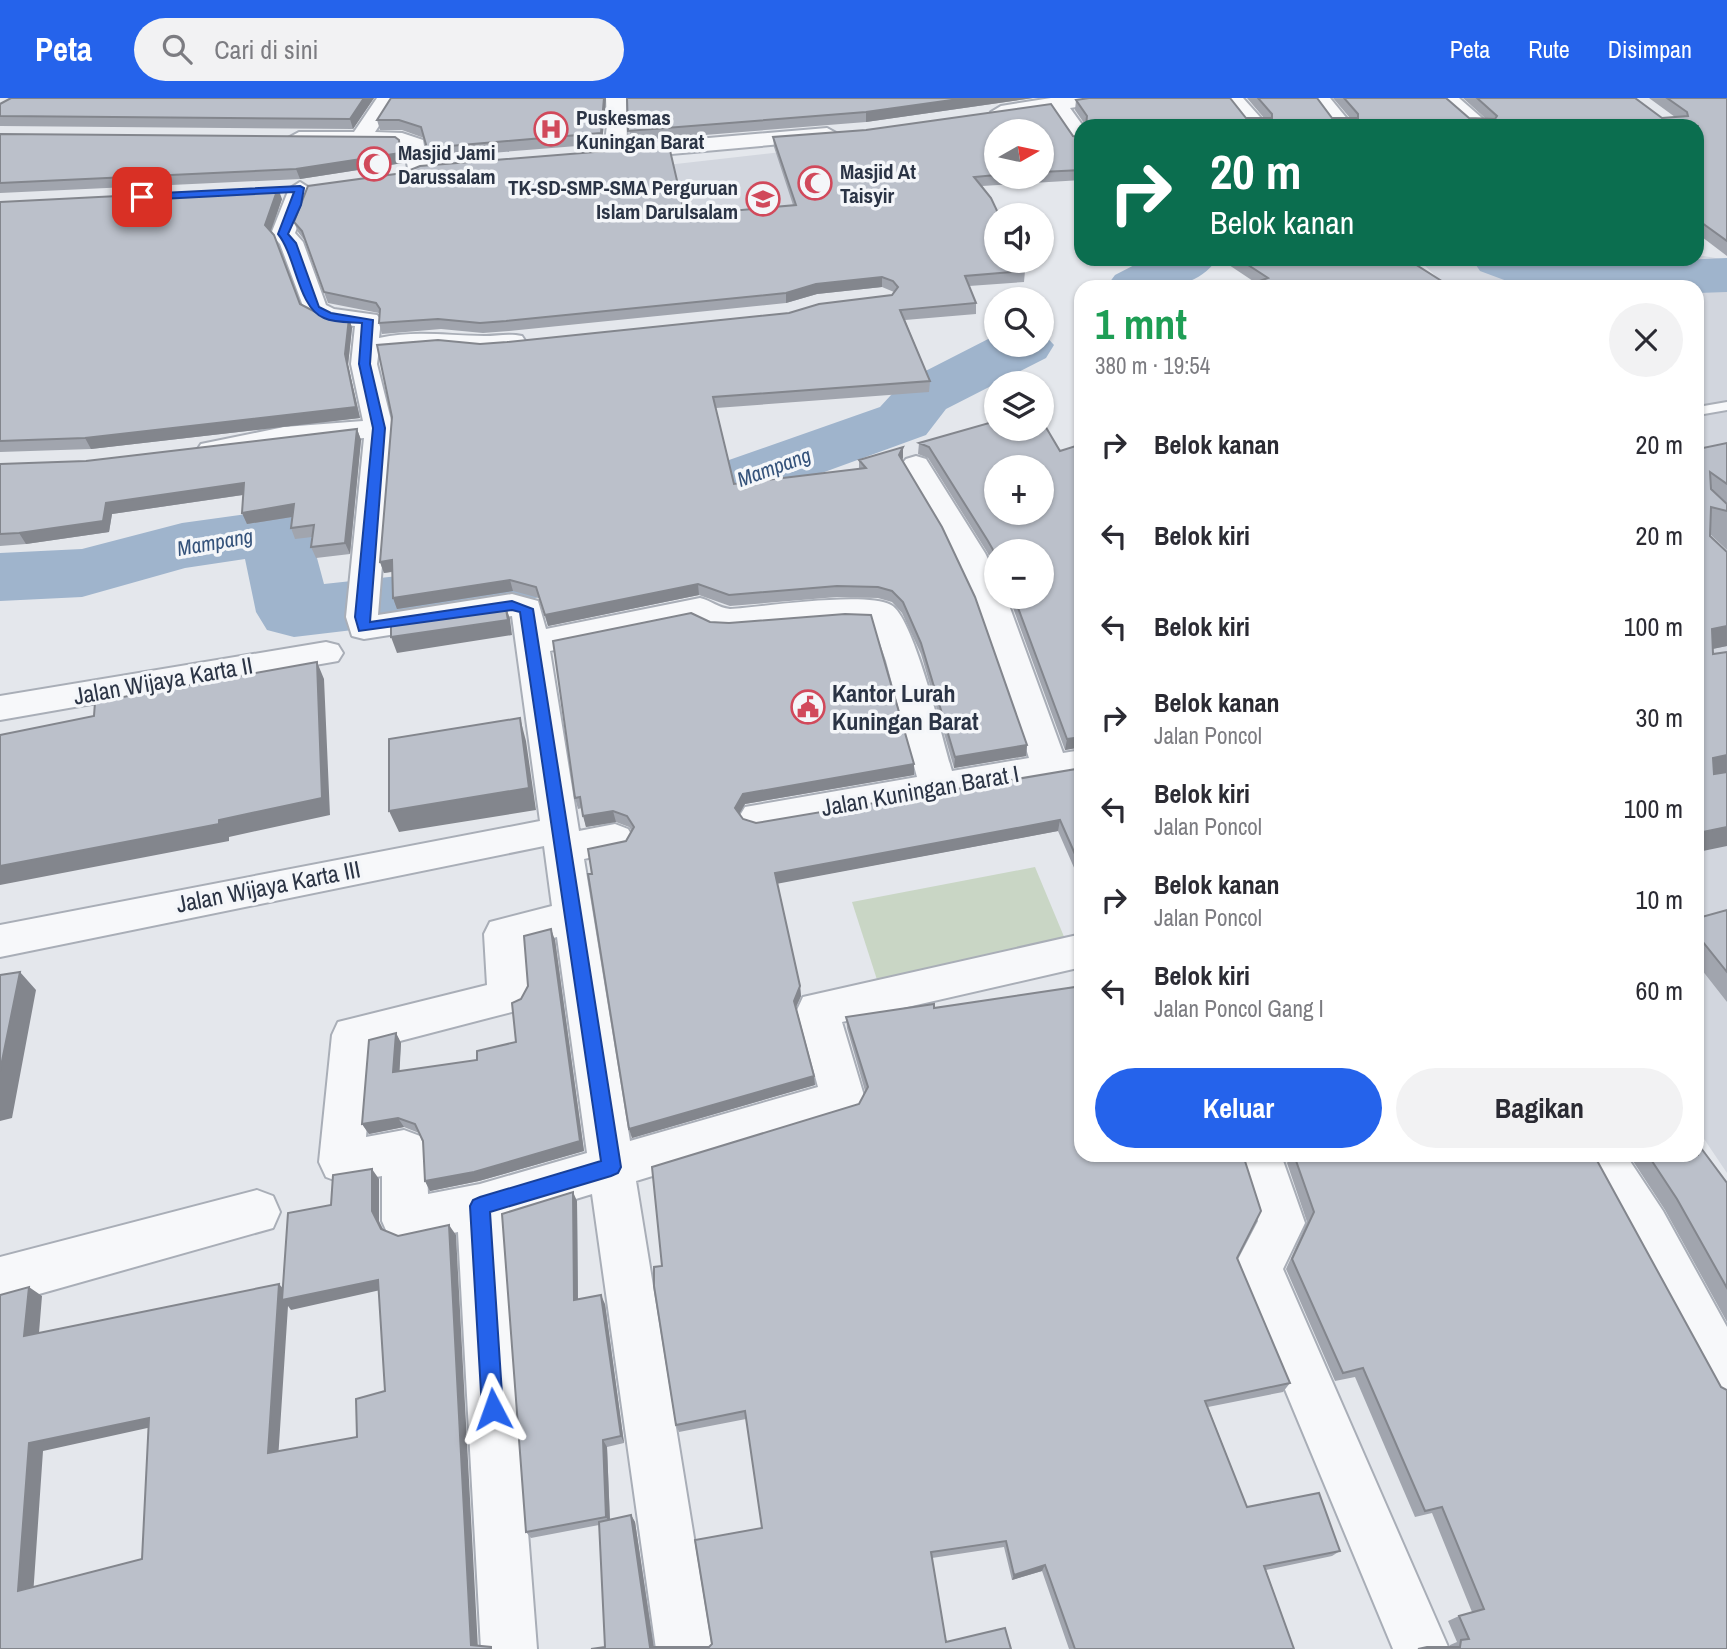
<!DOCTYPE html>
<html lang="id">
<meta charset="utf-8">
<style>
body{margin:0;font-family:"Archivo Narrow",sans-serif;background:#f2f2f3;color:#2b2b33;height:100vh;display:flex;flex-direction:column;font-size:26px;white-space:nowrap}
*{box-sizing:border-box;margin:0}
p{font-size:23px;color:#7c7c81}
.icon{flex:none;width:38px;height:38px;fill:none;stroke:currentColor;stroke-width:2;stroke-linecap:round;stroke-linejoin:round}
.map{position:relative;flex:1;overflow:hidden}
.panel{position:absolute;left:1074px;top:182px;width:630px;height:882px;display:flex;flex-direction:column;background:#fff;border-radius:21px;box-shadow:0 2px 5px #0004}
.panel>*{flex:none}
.guide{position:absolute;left:1074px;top:21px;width:630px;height:147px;border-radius:21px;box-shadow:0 2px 5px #0004;background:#0b6e4f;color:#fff;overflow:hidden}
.needle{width:46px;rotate:81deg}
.tools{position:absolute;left:984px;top:21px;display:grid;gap:14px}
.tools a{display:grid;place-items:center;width:70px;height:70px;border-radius:50%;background:#fff;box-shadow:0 2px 5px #0004;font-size:35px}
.pin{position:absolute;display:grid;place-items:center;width:60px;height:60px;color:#fff;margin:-30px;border-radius:14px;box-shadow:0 4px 10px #0006}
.me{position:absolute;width:77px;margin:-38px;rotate:356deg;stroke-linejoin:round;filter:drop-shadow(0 0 5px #0008)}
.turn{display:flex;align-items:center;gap:24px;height:147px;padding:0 21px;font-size:32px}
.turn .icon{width:91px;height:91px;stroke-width:2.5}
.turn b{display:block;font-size:49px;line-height:60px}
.round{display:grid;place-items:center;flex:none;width:74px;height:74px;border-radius:37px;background:#f2f2f3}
.headline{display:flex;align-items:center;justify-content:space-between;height:119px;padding:0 21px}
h1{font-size:42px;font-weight:700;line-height:52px;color:#1e9e55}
.primary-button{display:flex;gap:14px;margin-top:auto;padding:14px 21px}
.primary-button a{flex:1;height:80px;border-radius:42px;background:#2563eb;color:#fff;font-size:28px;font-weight:700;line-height:80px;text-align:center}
.primary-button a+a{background:#f2f2f3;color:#2b2b33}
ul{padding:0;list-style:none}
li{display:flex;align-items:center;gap:21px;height:91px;padding:0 21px}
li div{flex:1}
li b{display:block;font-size:26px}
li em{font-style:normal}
header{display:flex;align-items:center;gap:42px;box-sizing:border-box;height:98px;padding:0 35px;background:#2563eb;color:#fff}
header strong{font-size:33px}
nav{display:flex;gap:38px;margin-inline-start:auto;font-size:24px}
.search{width:490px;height:63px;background:#f2f2f3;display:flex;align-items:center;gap:18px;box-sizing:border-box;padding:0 24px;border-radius:38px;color:#7c7c81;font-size:26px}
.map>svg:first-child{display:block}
.built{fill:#d2d6de}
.green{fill:#c9d6c5}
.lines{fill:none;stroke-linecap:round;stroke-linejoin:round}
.river{fill:#9fb4cc;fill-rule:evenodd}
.lane-casing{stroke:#a9aeb7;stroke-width:4}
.street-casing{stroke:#a9aeb7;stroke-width:4}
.lane{fill:#f7f8fa;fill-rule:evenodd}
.street{fill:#f7f8fa;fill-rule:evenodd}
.wall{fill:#a1a5ae;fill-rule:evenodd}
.shaded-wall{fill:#83868d}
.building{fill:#bbc0ca;stroke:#83868d;stroke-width:2;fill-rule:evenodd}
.route{fill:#2563eb;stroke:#184099;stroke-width:2}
.labels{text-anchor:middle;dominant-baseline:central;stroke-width:7;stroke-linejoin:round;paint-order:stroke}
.far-poi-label{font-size:21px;font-weight:bold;fill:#2b3445;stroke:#f4f6f9;text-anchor:start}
.far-water-label{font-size:21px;font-style:italic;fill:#34527a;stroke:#f4f6f9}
.street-label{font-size:24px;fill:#2b3445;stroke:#f4f6f9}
.poi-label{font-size:24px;font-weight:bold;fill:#2b3445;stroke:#f4f6f9;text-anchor:start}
</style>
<header>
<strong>Peta</strong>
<div class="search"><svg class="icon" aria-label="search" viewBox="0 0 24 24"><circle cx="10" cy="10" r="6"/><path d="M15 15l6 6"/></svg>Cari di sini</div>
<nav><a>Peta</a><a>Rute</a><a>Disimpan</a></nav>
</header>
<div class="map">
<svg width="1727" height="1551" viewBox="0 0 1727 1551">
<rect width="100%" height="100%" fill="#e4e7ec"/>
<path class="built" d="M887 42 921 130 686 151 614 73Z
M1698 157 1727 162V454L1698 427V189H1447L1418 161H1698Z
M1727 517V1075L1698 1032V525Z"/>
<path class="green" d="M1035 769 1070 853 880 891 852 804Z"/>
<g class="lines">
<path class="river" d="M1727 160V194L1698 195V189H1523L1480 173 1472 161H1567L1614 165Z
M1146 161H1217C1192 198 1145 189 1106 189L1115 177Z
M1041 233 1054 247 1046 260 946 311 926 337 717 413 660 451 589 487 454 520 294 539 267 532 256 514 245 461 185 470 82 499 0 503V455L82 451 182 425 275 412 300 418 310 434 324 486 454 472 541 452 610 419 669 383 880 309 902 285 996 237V247H1041Z"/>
<defs>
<path id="lane" d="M1727 304V312L1698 317V309Z"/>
<path id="street" d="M377 0H397L375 34 402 35 423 42 428 70 425 75H409L404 50 398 47 299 46 288 40 299 34H354Z
M606 0H626L627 47 827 30 838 36 827 42 615 61 604 54 607 27Z
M1051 0H1111L1108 4 1070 10 1083 28 1082 48 1074 47 1051 13 1001 20 991 14 1001 8Z
M1222 0H1243L1268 28H1246Z
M1309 0H1330L1353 28H1331Z
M1436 0H1459L1491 28H1467Z
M300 84 311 91 295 135 303 144 326 207 334 211 377 217 381 222 379 240C414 232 449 238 484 238 497 238 509 235 522 238L526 244 522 250C494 257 468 249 439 250 419 250 398 257 379 251L377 266 393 330 378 517 512 496 538 503 546 531 700 500C712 503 718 510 730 511 763 509 865 493 891 507 914 519 943 644 952 673L1029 660C994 551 966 465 901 367L906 361 916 358 926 361 985 455 996 477V499H1006L1063 655 1082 652V678L758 733 745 729 739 719 745 709 917 679 886 563 873 526 845 524 730 533 711 532 693 523 550 553 579 733 615 726 628 731 634 741 628 751 584 761 630 1043 818 989 797 912 803 899 1082 836V869L842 924 865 1001 858 1015 636 1083 712 1551H656L592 1096 504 1123 537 1551H481L458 1134 405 1145 389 1139 382 1123V1078L342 1085 326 1079 319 1064 332 937 338 924 487 887 484 836 490 824 552 808 544 748 0 859V827L540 723 512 518 364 541 352 538 346 519 364 340 284 347 211 361 201 358 197 352 201 346 284 329 363 323 351 266 355 228 328 226 306 216 280 146 271 136 289 91ZM557 839 587 1055 480 1086 428 1096 426 1053 420 1038 404 1032 366 1039 373 950 523 911 529 899 525 847Z
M326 544 338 547 343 555 338 563 0 622V598Z
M1235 1057H1281L1305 1125 1283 1171 1449 1551H1393L1234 1169 1258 1123Z
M1578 1057H1626L1663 1113 1727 1229V1303L1709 1296 1629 1145Z
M257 1092 273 1098 280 1114 273 1130 0 1207V1159Z"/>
</defs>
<use href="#lane" class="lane-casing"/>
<use href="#street" class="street-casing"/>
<use href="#lane" class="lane"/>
<use href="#street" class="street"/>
</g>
<path class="wall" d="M374 0 353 31 0 28V6Z
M391 0H606L602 46 429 60 424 40 402 32H380L377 22Z
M627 0H1033L866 24 630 43Z
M1247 0H1317L1332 20H1350L1333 0H1446L1469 20H1485L1463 0H1635L1662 20 1675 19 1649 0H1727V158L1698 136V28H1086L1075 12 1076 2 1246 20H1264Z
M1051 6 1073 38 1082 40V82L982 88 991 100 999 117H996V163H1020L1025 173 1024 184 969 188 976 205V216L905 222 930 283 929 294 716 310 734 386 859 371V362L903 349 902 362 942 429 975 499 1027 647 1026 658 954 670 921 556 902 515 892 504 878 500 837 499 730 508 699 497 548 528 539 500 513 493 397 511 393 500 392 474 384 475 380 464 392 319 377 247 438 242 480 246 507 244 789 215 819 206 892 197 894 194 882 189 817 196 786 205 509 233 483 235 441 231 382 236 379 225V215L328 205 305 143 298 134 294 124 308 88 403 75 420 68 669 48 685 117 793 107 774 49 773 39 866 32ZM996 33H1041V79H996Z
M0 36 402 52 403 65 300 81 0 95Z
M282 101 271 133 300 206 323 218 349 220 352 230 348 267 360 320 91 351 0 354V104Z
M1220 161H1407L1256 185Z
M357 331 361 342 350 456 316 460 311 449 312 439 295 441 291 430 292 419 247 426 242 415 243 397 112 416 109 434 26 446 0 448V366L86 363Z
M919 345 1060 353 1082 346V649L1065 652 1009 499H1041L996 453V471L987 454 928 360 918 356Z
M1727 345V452L1710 436 1727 548 1712 551 1698 754V351Z
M914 666V677L745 706 739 716 743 721 756 725 1082 670V788L1058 733 777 785 800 888 801 898 796 910 814 978 815 987 632 1040 592 776 626 743 632 733 629 729 616 724 586 729 582 710 578 711 575 700Z
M1727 812V904L1698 867V820Z
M555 842 584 1053 479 1083 430 1093 425 1083 423 1043 419 1035 404 1029 369 1036 362 1026 396 935 401 945 399 973 477 962 516 944 521 901Z
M934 910 1237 1160 1290 1285 1283 1294 1208 1309 1247 1409 1340 1453 1332 1458 1266 1472 1294 1551H1069L1042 1473 1012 1482 1004 1449 932 1460 946 1544 1011 1551 605 1549 599 1427 531 1440 526 1434 577 1103 578 1201 605 1206 624 1345 607 1349 610 1422 631 1417 635 1424 654 1549H709L712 1546 762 1430 746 1321 679 1334 676 1327 662 1168 859 1006 865 993 847 930 846 919Z
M1698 1038 1702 1044 1698 1047 1727 1085V1224L1665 1112 1629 1057H1698Z
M1292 1057H1594L1727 1551 1450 1549V1547L1457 1544 1448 1523 1459 1518 1472 1514 1432 1415 1415 1419 1355 1279 1335 1283 1286 1171 1307 1124 1287 1065Z"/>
<path class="shaded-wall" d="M364 0H374L353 31 350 21Z
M604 0H606L602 46 601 35Z
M966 0H1033L866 24V14Z
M399 42 403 65 300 81 296 71Z
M278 90 282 101 269 138 265 127Z
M882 179V189L817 196 786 205V195L816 186Z
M349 220 352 230 348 267 360 320 91 351 85 340 345 256Z
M357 331 361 342 350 456 345 445Z
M903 349V360L899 368V357Z
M244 385 249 396 112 416 109 434 26 446 19 435 106 405Z
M294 406 298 418 247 426 242 415Z
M392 462 396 473 384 475 380 464Z
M510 482 513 493 397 511 393 500Z
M698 486 699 497 548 528 545 517Z
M505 506 510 521 512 537 397 555 391 539Z
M1727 528V548L1698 554 1712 531Z
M317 564 324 581 330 717 229 739V743L0 787V768L219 722Z
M520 620 526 643 536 712 399 734 389 713Z
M1082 639V649L1065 652 1067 641Z
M1027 647 1026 658 954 670 955 659Z
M1727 657V676L1698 683 1713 660Z
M914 666V677L745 706 737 720 735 710 743 696Z
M613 713 616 724 586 729 583 718Z
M1060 722 1058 733 776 786 775 775Z
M1727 729V748L1698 754V735Z
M551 831 555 842 584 1053 479 1083 430 1093 425 1083 580 1043Z
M20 874 36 892 12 1020 0 1023V973Z
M800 888 801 898 794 913V903Z
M396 935 401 945 399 984 393 974Z
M814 978 815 987 632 1040 629 1031Z
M398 1020 404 1029 369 1036 362 1026Z
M372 1071 379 1081V1123L388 1141 381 1131 372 1113Z
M573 1094 577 1103 578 1210 574 1202Z
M449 1127 456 1137 478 1551 471 1547Z
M378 1182 385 1191 291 1212 288 1208 278 1362 268 1355 279 1186 288 1196Z
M29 1189 42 1198 38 1247 24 1238Z
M601 1197 605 1206 624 1345 621 1338Z
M149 1320 161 1327 43 1353 33 1498 18 1493 29 1345Z
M603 1342 607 1349 610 1425 606 1419Z
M631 1417 635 1424 654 1551 650 1549Z
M1045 1467 1042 1473 1012 1482 1014 1477Z"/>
<path class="building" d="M11 0H364L350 21 0 18V6Z
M391 0H604L601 35 427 50 421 29 399 22H377Z
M627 0H966L866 14 628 33Z
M1089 0H1230L1246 20H1272V16L1258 0H1317L1332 20H1358V16L1344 0H1446L1469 20 1495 21 1497 18 1477 0H1635L1662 20 1688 18 1687 14 1667 0H1727V143L1698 122V28H1086L1087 18 1076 2Z
M1051 6 1073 38 1082 40V72L1041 74V33H996V77L974 79 991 100 999 117H996V163H1020L1025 173 965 178 976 205 900 212 930 283 713 299 734 386 866 370 859 362 903 349 899 357 942 429 975 499 1027 647 955 659 921 545 903 504 892 493 878 489 837 488 729 497 698 486 545 517 536 489 510 482 393 500 392 462 380 464 392 319 377 247 438 242 480 246 507 244 789 215 819 206 892 197 898 189 893 183 882 179 816 186 786 195 506 223 480 225 438 221 379 225 380 211 376 205 324 194 302 133 294 124 308 88 403 75 420 68 669 48 685 117 796 107 773 39 866 32Z
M0 36 395 39 399 42 400 55 296 71 0 85Z
M278 90 265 127 274 137 300 206 323 218 349 220 345 256 356 309 85 340 0 343V104Z
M1239 161H1407L1451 189H1243L1268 180Z
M1041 321 1060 353 1082 346V639L1067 641 1014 499H1041V453H996V457L988 443 929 349 919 345 996 323V331H1041ZM996 369H1041V415H996Z
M357 331 345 445 311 449 314 427 291 430 294 406 242 415 244 385 106 405 103 423 19 435 0 436V366L86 363Z
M1727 345V386L1710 374 1711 391 1727 406V413L1711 409 1710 438 1727 454V528L1712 531 1713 556 1727 554V657L1713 660 1714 676 1727 674V729L1698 735V366H1699L1698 365V351Z
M505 506 508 522 391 539V523Z
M691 515 710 524 729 525 845 516 871 517 914 666 743 696 735 710 743 721 756 725 1082 670V772L1060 722 775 775 800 888 794 903 814 978 629 1031 588 776H592L588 751 626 743 634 729 627 718 613 713 583 718 580 699 575 700 553 543Z
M317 564 322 700 219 722V726L0 768V637L94 618 95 604Z
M520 620 529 690 389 713V641Z
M1727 812V874L1698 838V820Z
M551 831 580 1043 474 1074 425 1083 423 1043 415 1026 398 1020 362 1026 369 942 396 935 393 974 477 962V953L516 944 512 905 521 901 528 888 524 838Z
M20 874 0 973V877Z
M1082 888V1057H1243L1261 1113 1237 1160 1290 1285 1205 1303 1247 1409 1319 1395 1340 1453 1264 1468 1294 1551H1075L1045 1467 1014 1477 1006 1443 931 1454 946 1544 1005 1530 1011 1551H591L605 1549 599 1424 631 1417 650 1549H709L712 1546 695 1442 762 1430 745 1313 676 1327 654 1188V1169L662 1168 652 1069 859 1006 868 989 846 919 934 906V910Z
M1698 1038 1702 1044 1698 1045Z
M1698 1046 1727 1085V1190L1677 1101 1648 1057H1698Z
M1294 1057H1594L1721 1289 1727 1292V1551H1418L1427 1549H1460L1461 1542 1469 1541 1459 1518 1484 1511 1442 1409 1425 1413 1363 1270 1343 1275 1292 1161 1314 1114Z
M372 1071V1113L381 1131 398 1138 449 1127 471 1547 491 1549V1551H0V1197L29 1189 24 1238 279 1186 268 1355 357 1339 356 1301 385 1293 378 1182 282 1202 288 1115 331 1107 333 1077ZM149 1320 142 1461 18 1493 29 1345Z
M573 1094 574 1202 601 1197 621 1338 603 1342 606 1419 526 1434 502 1116Z"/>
<path class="route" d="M300 88 304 90 301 107 288 136 296 145 319 209 331 215 373 222 370 266 385 330 370 524 512 503 533 511 621 1069 618 1075 611 1078 490 1114 503 1311 500 1319 493 1322 485 1319 482 1311 470 1108 473 1102 480 1099 601 1063 520 514 512 512 359 533 355 519 373 330 359 266 362 225C351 224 335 225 324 220 298 210 296 158 278 136L294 94 142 102 137 99 142 96Z"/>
<defs>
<symbol id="hospital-ring" viewBox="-11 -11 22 22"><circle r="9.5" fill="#f4f6f9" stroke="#d1495b" stroke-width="1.5"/><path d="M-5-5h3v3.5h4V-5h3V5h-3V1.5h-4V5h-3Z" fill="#d1495b"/></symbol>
<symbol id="mosque-ring" viewBox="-11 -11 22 22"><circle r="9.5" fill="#f4f6f9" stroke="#d1495b" stroke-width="1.5"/><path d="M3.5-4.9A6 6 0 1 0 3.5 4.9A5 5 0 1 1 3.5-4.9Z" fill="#d1495b"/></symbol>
<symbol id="school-ring" viewBox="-11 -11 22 22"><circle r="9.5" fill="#f4f6f9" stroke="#d1495b" stroke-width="1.5"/><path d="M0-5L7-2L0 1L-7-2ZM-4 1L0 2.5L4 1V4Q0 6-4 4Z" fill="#d1495b"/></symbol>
<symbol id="civic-ring" viewBox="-11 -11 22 22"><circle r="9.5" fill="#f4f6f9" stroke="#d1495b" stroke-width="1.5"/><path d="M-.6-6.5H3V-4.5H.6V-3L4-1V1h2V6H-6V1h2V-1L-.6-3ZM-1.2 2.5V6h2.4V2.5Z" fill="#d1495b"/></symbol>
</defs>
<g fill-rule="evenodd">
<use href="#hospital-ring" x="532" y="12" width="38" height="38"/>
<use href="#mosque-ring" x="355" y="47" width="38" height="38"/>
<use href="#mosque-ring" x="796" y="66" width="38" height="38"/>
<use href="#school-ring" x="744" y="82" width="38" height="38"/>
<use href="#civic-ring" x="789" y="590" width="38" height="38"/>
</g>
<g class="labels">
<g class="far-poi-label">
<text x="576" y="19">Puskesmas<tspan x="576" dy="24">Kuningan Barat</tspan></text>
<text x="398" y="54">Masjid Jami<tspan x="398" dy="24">Darussalam</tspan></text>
<text x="840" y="73">Masjid At<tspan x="840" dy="24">Taisyir</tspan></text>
<text x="738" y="89" text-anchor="end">TK-SD-SMP-SMA Perguruan<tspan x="738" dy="24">Islam Darulsalam</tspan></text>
</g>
<g class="far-water-label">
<text transform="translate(774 369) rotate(-20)">Mampang</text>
<text transform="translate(215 444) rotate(-10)">Mampang</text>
</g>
<g class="street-label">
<text transform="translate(163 582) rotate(-10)">Jalan Wijaya Karta II</text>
<text transform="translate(920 692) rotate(-10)">Jalan Kuningan Barat I</text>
<text transform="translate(268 788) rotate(-11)">Jalan Wijaya Karta III</text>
</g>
<g class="poi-label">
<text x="832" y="595">Kantor Lurah<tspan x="832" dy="28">Kuningan Barat</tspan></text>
</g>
</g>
</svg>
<div class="tools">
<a><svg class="needle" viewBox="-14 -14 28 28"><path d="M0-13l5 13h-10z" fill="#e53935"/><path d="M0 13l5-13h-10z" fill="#7c7c81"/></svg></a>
<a><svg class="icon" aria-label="sound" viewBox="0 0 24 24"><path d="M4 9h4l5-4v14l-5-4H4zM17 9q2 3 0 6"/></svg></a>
<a><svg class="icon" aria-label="search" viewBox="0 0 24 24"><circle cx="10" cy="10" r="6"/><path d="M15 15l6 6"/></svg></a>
<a><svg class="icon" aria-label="layers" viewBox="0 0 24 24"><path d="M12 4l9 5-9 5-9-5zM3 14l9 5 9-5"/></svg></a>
<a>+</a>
<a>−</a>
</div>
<div class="pin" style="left:142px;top:99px;background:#d93025"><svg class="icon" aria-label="arrive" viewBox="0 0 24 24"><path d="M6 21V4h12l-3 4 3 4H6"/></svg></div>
<svg class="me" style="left:493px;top:1311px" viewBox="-20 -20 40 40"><path d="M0-17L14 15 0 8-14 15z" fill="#2563eb" stroke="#fff" stroke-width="4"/></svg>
<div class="guide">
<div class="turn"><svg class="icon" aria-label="right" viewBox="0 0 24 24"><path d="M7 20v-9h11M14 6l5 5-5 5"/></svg><div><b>20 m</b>Belok kanan</div></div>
</div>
<section class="panel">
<div class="headline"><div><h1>1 mnt</h1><p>380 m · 19:54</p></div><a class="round"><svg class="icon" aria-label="close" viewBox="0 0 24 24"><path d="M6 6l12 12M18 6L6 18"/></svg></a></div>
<ul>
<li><svg class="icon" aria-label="right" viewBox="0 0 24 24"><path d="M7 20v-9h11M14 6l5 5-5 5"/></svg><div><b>Belok kanan</b></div><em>20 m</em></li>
<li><svg class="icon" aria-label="left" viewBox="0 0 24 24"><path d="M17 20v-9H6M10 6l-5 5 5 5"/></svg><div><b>Belok kiri</b></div><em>20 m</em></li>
<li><svg class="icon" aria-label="left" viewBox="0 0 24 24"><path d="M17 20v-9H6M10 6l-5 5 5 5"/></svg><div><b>Belok kiri</b></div><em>100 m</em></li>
<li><svg class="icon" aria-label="right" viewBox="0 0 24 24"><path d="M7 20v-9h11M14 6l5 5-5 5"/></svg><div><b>Belok kanan</b><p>Jalan Poncol</p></div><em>30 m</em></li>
<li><svg class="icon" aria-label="left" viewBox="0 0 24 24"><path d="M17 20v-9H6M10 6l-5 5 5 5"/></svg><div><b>Belok kiri</b><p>Jalan Poncol</p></div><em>100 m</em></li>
<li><svg class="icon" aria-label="right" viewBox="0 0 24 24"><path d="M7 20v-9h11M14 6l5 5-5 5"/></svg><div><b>Belok kanan</b><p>Jalan Poncol</p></div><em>10 m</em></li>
<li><svg class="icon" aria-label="left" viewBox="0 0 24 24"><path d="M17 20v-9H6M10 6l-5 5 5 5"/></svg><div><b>Belok kiri</b><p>Jalan Poncol Gang I</p></div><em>60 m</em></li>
</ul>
<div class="primary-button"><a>Keluar</a><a>Bagikan</a></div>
</section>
</div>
